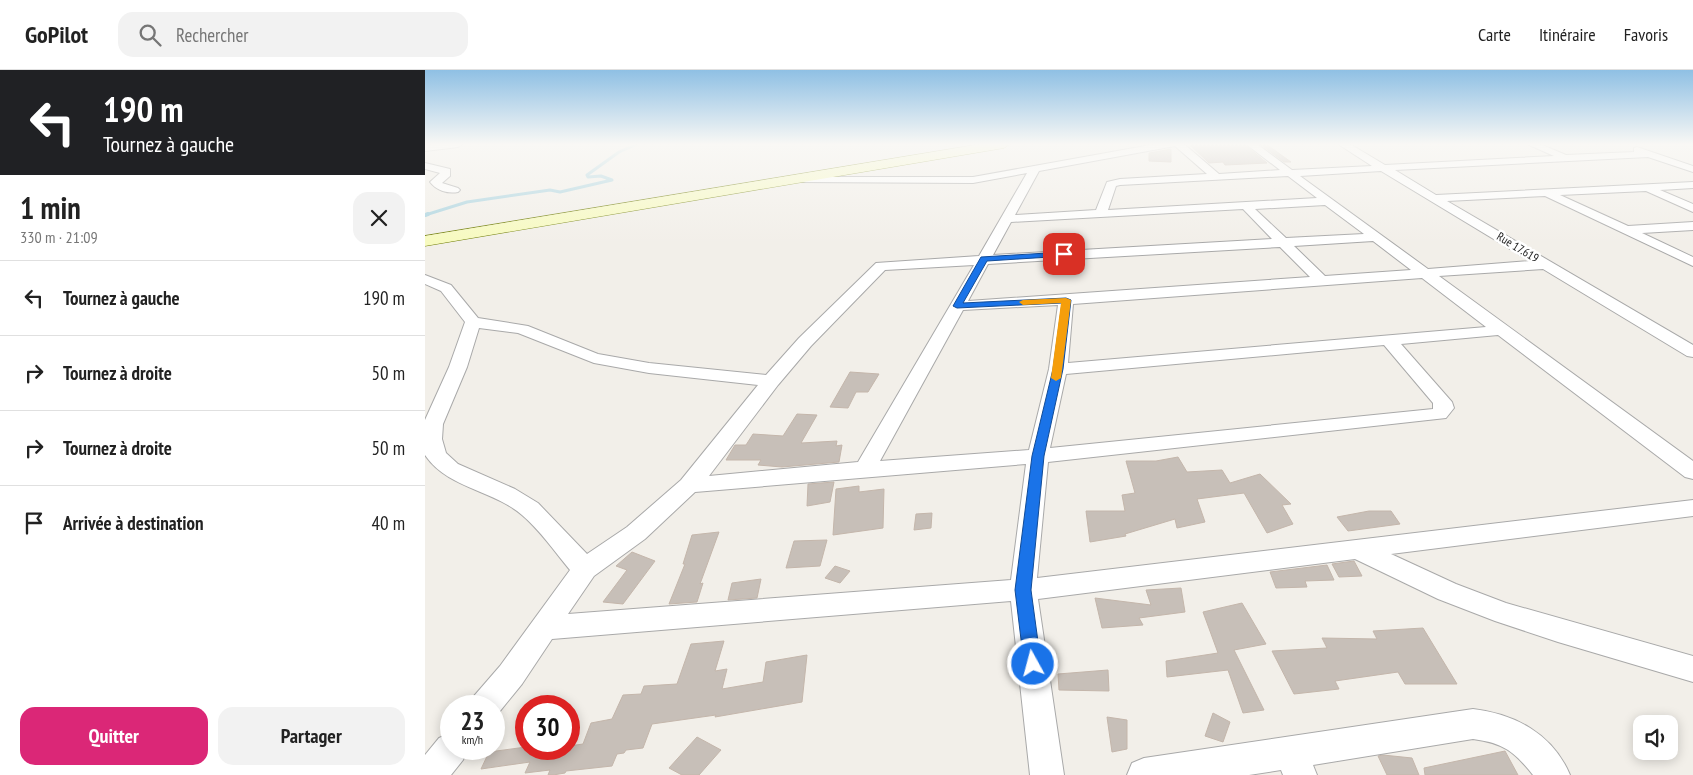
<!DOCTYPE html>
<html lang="fr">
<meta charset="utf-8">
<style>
body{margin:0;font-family:"PT Sans Narrow",sans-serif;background:#f2f2f2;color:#222;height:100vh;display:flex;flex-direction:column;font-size:19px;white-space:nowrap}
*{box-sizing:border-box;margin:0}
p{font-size:16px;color:#767676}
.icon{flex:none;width:28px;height:28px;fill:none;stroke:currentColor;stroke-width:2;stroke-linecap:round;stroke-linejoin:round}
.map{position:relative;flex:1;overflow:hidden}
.panel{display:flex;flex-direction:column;background:#fff;width:425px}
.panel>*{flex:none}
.banner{background:#202124;color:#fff;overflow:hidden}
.fabs{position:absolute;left:1208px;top:645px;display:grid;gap:10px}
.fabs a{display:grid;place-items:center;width:45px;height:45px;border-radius:10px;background:#fff;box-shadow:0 2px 12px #0003;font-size:25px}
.speed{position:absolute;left:15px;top:625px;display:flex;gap:10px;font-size:25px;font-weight:700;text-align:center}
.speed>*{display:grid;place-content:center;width:65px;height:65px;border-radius:50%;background:#fff;box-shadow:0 2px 12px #0003;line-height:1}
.speed small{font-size:12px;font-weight:400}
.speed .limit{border:8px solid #d22;background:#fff;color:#111}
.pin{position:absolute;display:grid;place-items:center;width:42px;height:42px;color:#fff;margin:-21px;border-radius:10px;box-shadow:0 2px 8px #0006}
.me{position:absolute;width:55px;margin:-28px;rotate:353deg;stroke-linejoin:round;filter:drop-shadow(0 0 4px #0008)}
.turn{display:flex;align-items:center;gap:18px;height:105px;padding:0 20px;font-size:22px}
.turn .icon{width:65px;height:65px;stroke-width:2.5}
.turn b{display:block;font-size:35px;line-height:42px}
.round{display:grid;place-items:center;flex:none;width:52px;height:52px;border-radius:15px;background:#f2f2f2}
.head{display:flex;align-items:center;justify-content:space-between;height:85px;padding:0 20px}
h1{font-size:30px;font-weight:700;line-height:38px}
.action{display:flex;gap:10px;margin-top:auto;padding:10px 20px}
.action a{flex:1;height:58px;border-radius:15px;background:#db2777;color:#fff;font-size:20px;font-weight:700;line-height:58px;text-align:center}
.action a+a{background:#f2f2f2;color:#222}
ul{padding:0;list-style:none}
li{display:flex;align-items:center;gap:15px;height:75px;padding:0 20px;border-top:1px solid #e0e0e0}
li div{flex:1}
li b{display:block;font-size:19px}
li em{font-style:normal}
header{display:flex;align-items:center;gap:30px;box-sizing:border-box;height:70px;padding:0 25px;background:#fff;border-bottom:1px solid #e0e0e0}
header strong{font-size:24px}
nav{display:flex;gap:28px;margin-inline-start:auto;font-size:18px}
.search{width:350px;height:45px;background:#f2f2f2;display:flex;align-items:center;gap:12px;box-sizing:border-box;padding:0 18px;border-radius:15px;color:#767676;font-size:19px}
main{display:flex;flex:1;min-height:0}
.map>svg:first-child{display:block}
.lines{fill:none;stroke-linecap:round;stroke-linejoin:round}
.stream-far1{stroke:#aad3df;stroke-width:3}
.stream{stroke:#aad3df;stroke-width:4}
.building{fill:#c7bfb8;stroke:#c4b6ab}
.street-casing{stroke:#a9a9a9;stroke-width:2}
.secondary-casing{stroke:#707d05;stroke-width:1}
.street{fill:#fff;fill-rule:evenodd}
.secondary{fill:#f7fabf;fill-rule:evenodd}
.route{fill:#1a73e8;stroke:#114b97}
.slow{fill:#f59e0b}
.labels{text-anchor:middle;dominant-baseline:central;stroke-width:5;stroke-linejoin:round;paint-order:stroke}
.far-street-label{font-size:12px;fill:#222;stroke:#fff}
</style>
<header>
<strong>GoPilot</strong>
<div class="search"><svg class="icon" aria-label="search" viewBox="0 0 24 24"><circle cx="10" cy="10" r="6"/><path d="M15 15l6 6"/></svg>Rechercher</div>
<nav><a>Carte</a><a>Itinéraire</a><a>Favoris</a></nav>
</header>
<main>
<section class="panel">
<div class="banner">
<div class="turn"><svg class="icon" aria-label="left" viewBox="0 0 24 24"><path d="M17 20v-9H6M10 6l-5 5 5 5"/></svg><div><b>190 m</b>Tournez à gauche</div></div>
</div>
<div class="head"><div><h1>1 min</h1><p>330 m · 21:09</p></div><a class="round"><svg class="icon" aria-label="close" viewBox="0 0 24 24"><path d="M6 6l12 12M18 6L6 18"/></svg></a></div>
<ul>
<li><svg class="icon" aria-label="left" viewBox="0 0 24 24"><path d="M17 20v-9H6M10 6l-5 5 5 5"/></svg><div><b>Tournez à gauche</b></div><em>190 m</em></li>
<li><svg class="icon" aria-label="right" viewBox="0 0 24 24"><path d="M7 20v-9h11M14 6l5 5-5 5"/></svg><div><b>Tournez à droite</b></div><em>50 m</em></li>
<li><svg class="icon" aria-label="right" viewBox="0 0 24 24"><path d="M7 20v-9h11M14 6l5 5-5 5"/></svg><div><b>Tournez à droite</b></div><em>50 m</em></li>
<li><svg class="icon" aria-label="arrive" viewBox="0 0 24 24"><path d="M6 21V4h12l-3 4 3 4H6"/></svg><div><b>Arrivée à destination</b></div><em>40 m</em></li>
</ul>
<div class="action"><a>Quitter</a><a>Partager</a></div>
</section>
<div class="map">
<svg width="1268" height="705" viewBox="0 0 1268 705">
<rect width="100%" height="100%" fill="#f2efe9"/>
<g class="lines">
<path class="stream-far1" d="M0 145 42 132 125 120 135 122 187 110 176 106 163 107 162 105 194 82 212 74"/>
<path class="stream" d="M0 145 3 144"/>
</g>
<path class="building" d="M764 74H819L842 93 800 95 798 92 784 93Z
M835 74H841L866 92H859Z
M746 79V92L724 91V83Z
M425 302 454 304 443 322H431L423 338 405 337Z
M372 344 392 345 376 373 412 371 411 376 417 375 414 392 357 397 333 395 336 390H301L310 375H321L328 364 358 366Z
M753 387 762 402 797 400 805 413 835 404 866 434 857 435 868 454 842 463 819 423 772 429 780 452 752 458 750 449 700 464 701 466 665 472 661 441H700L697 425 710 423 701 391H731Z
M409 412 405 432 382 436 383 414Z
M434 416V422L459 419 458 458 408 465 411 419Z
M944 441H966L975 454 923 461 912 447Z
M507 443 506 458 489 460 491 444Z
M294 462 275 514 278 513 272 532 244 534 260 494H258L267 465Z
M402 470 395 496 361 498 369 471Z
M207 482 230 491 198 534 178 532 202 500 191 496Z
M929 491 937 506 914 507 907 494Z
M902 495 909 510 880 511 882 517 851 518 845 502Z
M410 496 425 501 415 513 400 508Z
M336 509 332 528 303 530 307 513Z
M756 518 760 542 714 548 718 555 677 558 670 528 726 535 721 520Z
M817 533 841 574 809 580 839 640 818 643 803 600 742 607 741 591 793 583 778 542Z
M998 558 1032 614H980L973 602 910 611 914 619 869 624 847 581 902 578 897 568 952 569 948 561Z
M299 571 290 601 302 599 297 619 338 612 341 592 382 585 377 632 290 647 291 645 227 654 218 678 201 680 199 683 192 684 187 696 141 701 140 703 128 705H123L125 700 100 703 105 692 56 699 64 682 101 677V679H144V676L158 674 166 653 187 649 198 625 216 624 219 616 252 614 266 574Z
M683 600 684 621 634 620 633 604Z
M788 643 805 652 798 672 780 666Z
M682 647 702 650V679L687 682Z
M272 667 296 680 274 705H257L244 698Z
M1080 681 1093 705H1000L999 698Z
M958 685 987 688 994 705H962L953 686Z"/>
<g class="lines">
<defs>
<path id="street" d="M10 74H38L33 77 0 81V75Z
M731 74H759L794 104 855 100 821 74H832L867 100 947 96 913 74H925L960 95 1129 86 1102 74H1115L1141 85 1209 82V78L1212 77 1268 96V102L1223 87 970 100 1011 125 1268 112V118L1235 120 1268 134V142L1221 121 1135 125 1203 156 1268 152V160L1217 163 1268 187V196L1120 126 1022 131 1268 275V287L1262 286 1118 199 1014 206 1268 391V409L1260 407 1073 265 976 274 1027 332 1029 338 1021 348 623 392 612 508 1268 430V446L966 484 1031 514 1081 533 1268 586V612L1133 572 1070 551 1013 529 930 489 613 529 639 705H605L586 531 127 569 97 614 71 646 69 647V636H45L49 626 75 596 145 500C130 482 115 460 97 445 68 420 22 418 0 385V350L24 297 40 252 16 221 0 214V205L26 215 53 248 103 256 173 284 224 293 341 305 374 268 451 193 554 186 602 103 548 113 371 112 366 109 367 107H548ZM750 76 782 104 695 109 682 112 671 140 590 145 614 101ZM956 101 1105 191 1003 199 875 106ZM863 106 892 128 683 140 691 116 695 115ZM900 135 939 164 861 168 830 139ZM818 139 847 169 568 185 586 152ZM948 171 986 200 900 206 869 176ZM855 177 885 207 543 231 563 194ZM549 195 433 392 284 406 353 315 386 276 460 200ZM997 208 1061 257 643 293 648 234ZM633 235 624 299 604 380 455 391 538 240ZM54 258 93 263 169 293 224 303 333 315 256 410 202 457 162 484 113 433 90 419 33 394 21 383 17 369 18 354 42 297ZM959 275 1008 333V339L625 378 641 304ZM601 394 586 510 143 544 169 506 220 469 270 422Z
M0 93 25 99V106L17 113 33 118 35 120 33 122C22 124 11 120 5 112L15 103 0 99Z
M1048 639C1090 644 1128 664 1145 705H1108C1089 681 1078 673 1048 669L888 695 892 705H858L856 700 824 705H702L707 693 719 688Z
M26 663V679H42L38 690 26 705H0V685L14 668Z"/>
<path id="secondary" d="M556 74H585L579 78 0 176V166Z"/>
</defs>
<use href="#street" class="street-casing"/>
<use href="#secondary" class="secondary-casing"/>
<use href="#street" class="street"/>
<use href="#secondary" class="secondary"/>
</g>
<linearGradient id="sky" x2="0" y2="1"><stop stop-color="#8fc0e4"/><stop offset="0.43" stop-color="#f9f8f5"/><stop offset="1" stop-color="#f9f8f5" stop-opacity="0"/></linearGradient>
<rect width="1268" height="173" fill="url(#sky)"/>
<path class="route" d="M639 182 641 183V186L562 191 538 233 641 228 646 230 638 299 619 386 606 520 616 594 613 599 608 601 602 599 599 594 590 520 607 386 628 299 637 233 532 238 528 236 556 187Z"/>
<path class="slow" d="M641 228 646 230 636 308 631 311 626 308 636 233 598 235 594 232 598 230Z"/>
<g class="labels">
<g class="far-street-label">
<text transform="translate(1093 177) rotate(31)">Rue 17.619</text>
</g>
</g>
</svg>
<div class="fabs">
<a><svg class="icon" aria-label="sound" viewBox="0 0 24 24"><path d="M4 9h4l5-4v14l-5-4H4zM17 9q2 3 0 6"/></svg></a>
</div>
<div class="speed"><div>23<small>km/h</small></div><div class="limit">30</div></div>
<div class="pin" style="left:639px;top:184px;background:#d93025"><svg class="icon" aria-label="arrive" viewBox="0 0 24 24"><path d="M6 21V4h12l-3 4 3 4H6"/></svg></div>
<svg class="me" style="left:608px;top:594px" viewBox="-20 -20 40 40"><circle r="17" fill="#1a73e8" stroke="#fff" stroke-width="3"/><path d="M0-11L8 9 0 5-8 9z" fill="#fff"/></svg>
</div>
</main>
